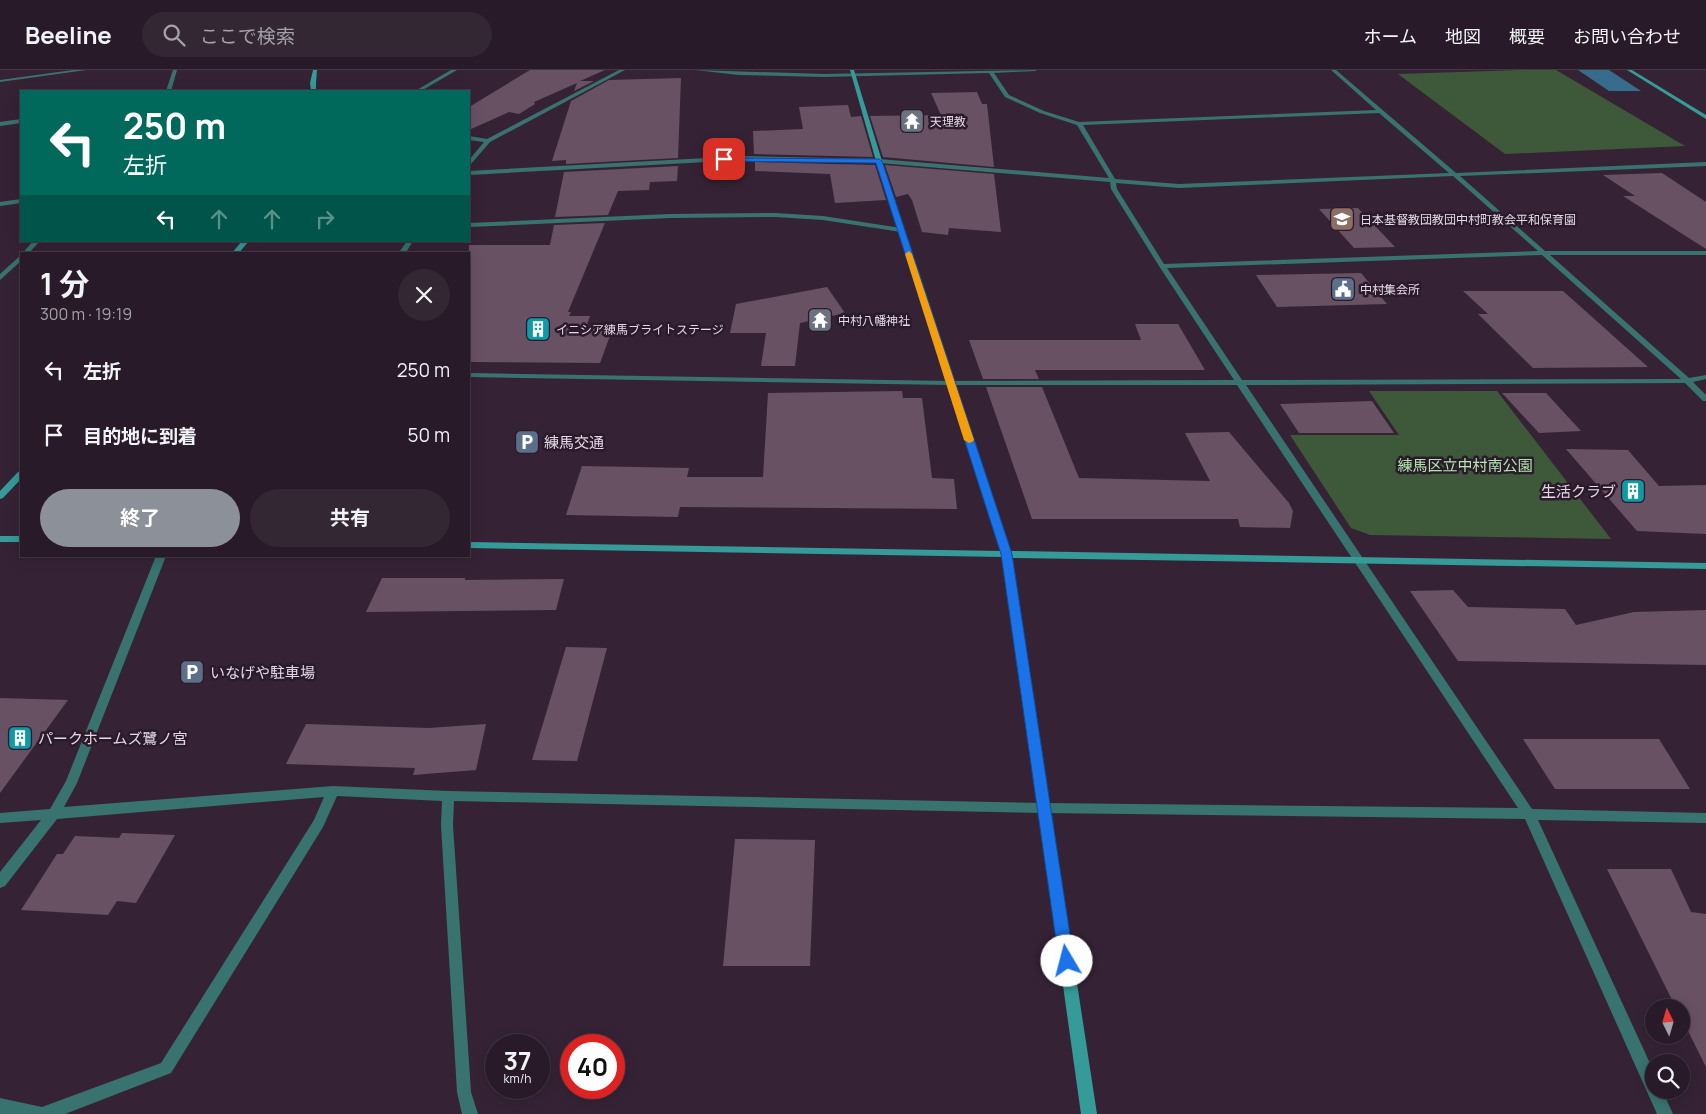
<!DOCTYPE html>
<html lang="ja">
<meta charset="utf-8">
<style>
body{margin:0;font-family:Manrope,"Noto Sans JP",sans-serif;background:#342734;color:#f1f3f6;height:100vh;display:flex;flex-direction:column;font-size:19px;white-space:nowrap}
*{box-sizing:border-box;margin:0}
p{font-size:16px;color:#a5a1a8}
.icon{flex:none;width:28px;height:28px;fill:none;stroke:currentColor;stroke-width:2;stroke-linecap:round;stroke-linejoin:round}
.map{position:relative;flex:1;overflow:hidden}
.drawer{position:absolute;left:20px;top:182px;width:450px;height:305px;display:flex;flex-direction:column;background:#281a28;border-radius:0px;box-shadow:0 2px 12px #0003,0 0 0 1px #443845}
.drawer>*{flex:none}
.hud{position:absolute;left:20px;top:20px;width:450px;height:152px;border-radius:0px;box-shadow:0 2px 12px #0003,0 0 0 1px #443845;background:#00695c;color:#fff;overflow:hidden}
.needle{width:32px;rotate:355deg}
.tools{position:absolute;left:1645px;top:929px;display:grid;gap:10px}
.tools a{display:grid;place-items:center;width:45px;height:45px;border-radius:50%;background:#281a28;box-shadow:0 2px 12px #0003,0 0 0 1px #443845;font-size:25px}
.speed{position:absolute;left:485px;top:964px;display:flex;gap:10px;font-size:25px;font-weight:700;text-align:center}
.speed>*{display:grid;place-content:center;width:65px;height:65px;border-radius:50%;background:#281a28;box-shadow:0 2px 12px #0003,0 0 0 1px #443845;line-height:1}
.speed small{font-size:12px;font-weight:400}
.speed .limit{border:8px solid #d22;background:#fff;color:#111}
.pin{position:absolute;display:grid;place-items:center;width:42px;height:42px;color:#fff;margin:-21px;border-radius:10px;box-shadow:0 2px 8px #0006}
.me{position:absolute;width:55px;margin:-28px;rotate:352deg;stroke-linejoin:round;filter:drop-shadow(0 0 4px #0008)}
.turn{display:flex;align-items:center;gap:18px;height:105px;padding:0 20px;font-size:22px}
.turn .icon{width:65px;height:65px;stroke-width:2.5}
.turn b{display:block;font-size:35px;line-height:42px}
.lanes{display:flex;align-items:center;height:48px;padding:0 20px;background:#0003;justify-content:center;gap:25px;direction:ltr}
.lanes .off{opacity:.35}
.round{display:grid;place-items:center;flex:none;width:52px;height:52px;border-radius:26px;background:#342734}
.headline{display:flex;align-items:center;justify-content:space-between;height:85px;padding:0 20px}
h1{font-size:30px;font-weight:700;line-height:38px}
.button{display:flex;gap:10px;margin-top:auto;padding:10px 20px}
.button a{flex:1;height:58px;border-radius:30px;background:#8c9099;color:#fff;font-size:20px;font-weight:700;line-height:58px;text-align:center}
.button a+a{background:#342734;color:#f1f3f6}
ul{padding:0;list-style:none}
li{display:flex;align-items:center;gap:15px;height:65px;padding:0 20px}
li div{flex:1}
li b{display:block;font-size:19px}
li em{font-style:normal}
header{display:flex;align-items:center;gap:30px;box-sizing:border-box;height:70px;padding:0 25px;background:#281a28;border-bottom:1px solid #443845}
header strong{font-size:24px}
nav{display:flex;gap:28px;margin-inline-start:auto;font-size:18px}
.search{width:350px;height:45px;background:#342734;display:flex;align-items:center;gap:12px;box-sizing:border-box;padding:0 18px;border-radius:28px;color:#a5a1a8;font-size:19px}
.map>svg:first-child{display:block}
.green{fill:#3d593a}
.water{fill:#376d8c}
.building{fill:#685163}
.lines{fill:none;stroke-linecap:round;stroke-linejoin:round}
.street{fill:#387370;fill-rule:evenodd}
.secondary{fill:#349b98;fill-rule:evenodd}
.route{fill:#1a73e8;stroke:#114b97}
.slow{fill:#f59e0b}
.labels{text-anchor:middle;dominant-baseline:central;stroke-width:5;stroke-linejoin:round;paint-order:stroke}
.far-poi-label{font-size:12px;fill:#e3d7e3;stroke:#2b1a2b;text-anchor:start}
.poi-label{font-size:15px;fill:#e3d7e3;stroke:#2b1a2b;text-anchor:start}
.park-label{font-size:15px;fill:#ade8a8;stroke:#2b1a2b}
</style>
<header>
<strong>Beeline</strong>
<div class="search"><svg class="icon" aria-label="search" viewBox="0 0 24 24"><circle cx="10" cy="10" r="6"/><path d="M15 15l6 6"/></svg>ここで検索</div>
<nav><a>ホーム</a><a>地図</a><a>概要</a><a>お問い合わせ</a></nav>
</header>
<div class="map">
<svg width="1706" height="1044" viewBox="0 0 1706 1044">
<rect width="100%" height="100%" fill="#352335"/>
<path class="green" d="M1521 0H1556L1685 76 1505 84 1398 4Z
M1369 321H1497L1611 469 1370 465 1351 458 1290 365H1399Z"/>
<path class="water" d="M1578 0H1609L1641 21H1609Z"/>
<path class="building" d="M530 0H605L580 11H594L574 21 577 13 534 32 535 34 519 44 509 42 469 60V37Z
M681 8 678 88 566 94V90L552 91 571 31 609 10Z
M977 22 982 34H987L994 97 883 87 870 46 941 45 931 23Z
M848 35 851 47 861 46 873 87 754 84 753 61 803 59 799 37Z
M755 92 875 95 886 130 835 133 830 104 755 101Z
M885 95 994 104 1001 162 949 158 948 165 922 162 912 130 908 124 896 127Z
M678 96 677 111 650 112 649 120 618 121 608 145 555 147 564 102Z
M1662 103 1706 132V179L1623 126H1635L1603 105Z
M1358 138 1395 177 1354 178 1319 139Z
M605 153 568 242H571L569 246H590L587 255H610L607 262 611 263 600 293 469 292V175H550L554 155Z
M1361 203 1387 234 1277 237 1256 205Z
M827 217 845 243 800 253 795 296H761L766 263H730L736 234Z
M1463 221H1563L1648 297 1533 298 1478 244H1488Z
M1135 254H1178L1205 300H1035L1039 309H983L969 270H1141Z
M986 317H1042L1079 408 1210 411 1185 363 1229 362 1289 433 1293 441 1290 458 1240 457 1238 449H1032Z
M902 321 903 328H922L932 408 954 409 957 439 680 437 678 447 566 445 582 396 689 398 687 407H763L768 323Z
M1502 323H1546L1581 361 1539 363Z
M1372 331 1394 363H1299L1280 334Z
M1566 379 1628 380 1659 416 1706 415V464L1637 461Z
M382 508H465V510L564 509 556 540 366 542Z
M1453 520 1468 537 1565 539 1576 555 1634 542 1706 540V595L1458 591 1410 521Z
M566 577 607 578 577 691 532 690Z
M0 628 68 630 0 723Z
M306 654 428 658 486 654 476 700 413 705 415 698 286 694Z
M1523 669H1659L1690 719H1555Z
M122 763 175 765 136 833 117 831 108 845 21 840 57 784H63L75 766 119 768Z
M735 769 815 770 810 896H723Z
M1607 799H1671L1691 842 1706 844V997L1681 947V938H1676Z"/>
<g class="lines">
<path class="street" d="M73 0H86L0 12V10Z
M173 0H177L171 21H166Z
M451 0H457L421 21H415Z
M619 0H625L490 72 471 94 469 95V90L484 72 469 70V66L487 69Z
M695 0 824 4 1037 0 1035 1 994 3 1009 25 1044 41 1079 52 1376 40 1331 0H1336L1456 103 1706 92V96L1460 106 1545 181H1706V185H1550L1689 308 1706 305V309L1693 312 1706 325V331H1703L1685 313 1246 315 1532 739 1706 743V753L1538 750 1654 1002V1020H1662L1673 1044H1657L1525 749 1044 743 454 731 453 755 471 1022 478 1044H462L457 1022 441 755 442 731 337 726 323 757 171 1003 65 1044H0V1028L42 1037 161 993 314 750 324 727 57 749 5 816 0 818V802L41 750 0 753V743L50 739 66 711 156 486H166L77 713 64 737 333 716 448 721 1044 733 1518 738 1237 315H949L469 307V303L949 311 1234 310 1159 196 1111 119 1110 112 879 93 744 90 469 105V101L744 86 879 89 1109 108 1077 55 1040 43 1005 27 989 3 824 7 739 5ZM1379 43 1449 103 1179 114 1115 109 1083 55ZM1453 106 1538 181 1164 194 1117 119 1116 113 1179 118ZM1542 185 1681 309 1242 310 1167 198Z
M21 49V53L0 56V52Z
M21 129V133L0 136V132Z
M775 143 823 146 901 158 904 160 901 162 823 150 775 147 670 148 469 157V153L670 144Z
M33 171H40L28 184 21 185Z
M407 171H413L405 184H398Z
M21 185V191L0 210V204Z"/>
<path class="secondary" d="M313 0H317L316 13V21H311L310 13Z
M850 0H854L882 91 1011 481 1706 493V499L1012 488 1097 1044H1081L1003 487 469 478V472L1001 481 876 91Z
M1627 0H1632L1706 45V49Z
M242 171H249L238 184H231Z
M21 401V409L3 428 0 429V421L18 402Z
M0 466H21V472H0Z"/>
</g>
<path class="route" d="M722 88 879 89 882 91 1012 484 1074 891 1072 897 1067 899 1061 897 1059 891 1001 484 876 93 724 91H722Z"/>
<path class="slow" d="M909 181 912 184 974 370 972 372 969 373 964 370 905 184Z"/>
<defs>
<symbol id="temple-square" viewBox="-11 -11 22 22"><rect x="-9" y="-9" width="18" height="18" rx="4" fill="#6b7280" stroke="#2b1a2b"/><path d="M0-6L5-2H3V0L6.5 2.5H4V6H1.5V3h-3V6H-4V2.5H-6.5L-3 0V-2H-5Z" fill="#fff"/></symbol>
<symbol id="school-square" viewBox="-11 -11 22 22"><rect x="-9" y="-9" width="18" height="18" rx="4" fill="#8d6e63" stroke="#2b1a2b"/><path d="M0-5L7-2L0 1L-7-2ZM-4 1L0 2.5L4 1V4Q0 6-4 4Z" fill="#fff"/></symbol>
<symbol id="civic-square" viewBox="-11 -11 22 22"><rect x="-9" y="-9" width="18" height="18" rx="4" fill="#5c6f8a" stroke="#2b1a2b"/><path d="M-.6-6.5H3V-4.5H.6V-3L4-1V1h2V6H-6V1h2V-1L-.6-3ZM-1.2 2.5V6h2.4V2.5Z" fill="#fff"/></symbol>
<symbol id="building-square" viewBox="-11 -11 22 22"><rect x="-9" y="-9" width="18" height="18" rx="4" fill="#0f9aa8" stroke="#2b1a2b"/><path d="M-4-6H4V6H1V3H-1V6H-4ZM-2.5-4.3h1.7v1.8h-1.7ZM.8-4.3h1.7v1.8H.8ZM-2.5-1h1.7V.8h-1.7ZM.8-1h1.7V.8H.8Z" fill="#fff"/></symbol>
<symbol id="parking-square" viewBox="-11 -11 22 22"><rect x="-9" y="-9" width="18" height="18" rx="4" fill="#5c6f8a" stroke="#2b1a2b"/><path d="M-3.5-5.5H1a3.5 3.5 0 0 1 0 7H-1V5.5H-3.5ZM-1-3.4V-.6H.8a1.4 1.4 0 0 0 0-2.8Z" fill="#fff"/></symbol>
</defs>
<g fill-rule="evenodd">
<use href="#temple-square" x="898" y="37" width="28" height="28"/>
<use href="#school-square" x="1328" y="135" width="28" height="28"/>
<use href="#civic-square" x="1329" y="205" width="28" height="28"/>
<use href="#temple-square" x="806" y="236" width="28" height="28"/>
<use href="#building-square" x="524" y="245" width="28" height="28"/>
<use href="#parking-square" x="513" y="358" width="28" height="28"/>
<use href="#building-square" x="1619" y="407" width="28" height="28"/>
<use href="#parking-square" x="178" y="588" width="28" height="28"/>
<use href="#building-square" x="6" y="654" width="28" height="28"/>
</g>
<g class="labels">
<g class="far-poi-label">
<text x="930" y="51">天理教</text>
<text x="1360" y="149">日本基督教団教団中村町教会平和保育園</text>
<text x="1360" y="219">中村集会所</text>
<text x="838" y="250">中村八幡神社</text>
<text x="556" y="259">イニシア練馬ブライトステージ</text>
</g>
<g class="poi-label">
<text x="544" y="372">練馬交通</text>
<text x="1616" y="421" text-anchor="end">生活クラブ</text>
<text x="210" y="602">いなげや駐車場</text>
<text x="38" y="668">パークホームズ鷺ノ宮</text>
</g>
<g class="park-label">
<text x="1465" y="395">練馬区立中村南公園</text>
</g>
</g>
</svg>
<div class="tools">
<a><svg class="needle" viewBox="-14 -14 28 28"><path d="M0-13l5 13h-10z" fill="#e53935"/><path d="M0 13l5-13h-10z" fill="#a5a1a8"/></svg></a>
<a><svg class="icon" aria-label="search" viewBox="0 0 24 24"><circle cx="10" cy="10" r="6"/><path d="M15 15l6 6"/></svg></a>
</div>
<div class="speed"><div>37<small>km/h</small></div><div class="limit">40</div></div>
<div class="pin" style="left:724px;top:89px;background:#d93025"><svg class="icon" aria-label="arrive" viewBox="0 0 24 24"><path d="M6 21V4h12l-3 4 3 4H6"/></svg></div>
<svg class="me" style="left:1067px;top:891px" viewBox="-20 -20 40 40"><circle r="19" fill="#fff"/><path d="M0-13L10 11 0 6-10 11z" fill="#1a73e8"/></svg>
<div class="hud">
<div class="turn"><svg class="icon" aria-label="left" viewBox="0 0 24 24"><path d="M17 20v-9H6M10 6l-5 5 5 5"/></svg><div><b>250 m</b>左折</div></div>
<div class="lanes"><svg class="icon" aria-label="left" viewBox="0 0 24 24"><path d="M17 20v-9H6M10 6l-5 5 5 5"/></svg><svg class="icon off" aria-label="ahead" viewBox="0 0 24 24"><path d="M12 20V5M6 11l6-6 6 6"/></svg><svg class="icon off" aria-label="ahead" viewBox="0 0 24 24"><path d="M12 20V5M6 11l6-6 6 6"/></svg><svg class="icon off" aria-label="right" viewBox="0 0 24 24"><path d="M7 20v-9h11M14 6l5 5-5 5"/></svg></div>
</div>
<section class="drawer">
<div class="headline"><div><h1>1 分</h1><p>300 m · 19:19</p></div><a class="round"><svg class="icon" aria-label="close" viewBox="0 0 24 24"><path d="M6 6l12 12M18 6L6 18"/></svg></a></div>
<ul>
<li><svg class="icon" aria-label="left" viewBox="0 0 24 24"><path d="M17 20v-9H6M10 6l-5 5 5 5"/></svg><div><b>左折</b></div><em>250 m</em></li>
<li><svg class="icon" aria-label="arrive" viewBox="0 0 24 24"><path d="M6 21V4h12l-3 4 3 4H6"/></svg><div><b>目的地に到着</b></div><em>50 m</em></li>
</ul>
<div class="button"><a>終了</a><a>共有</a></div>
</section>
</div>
